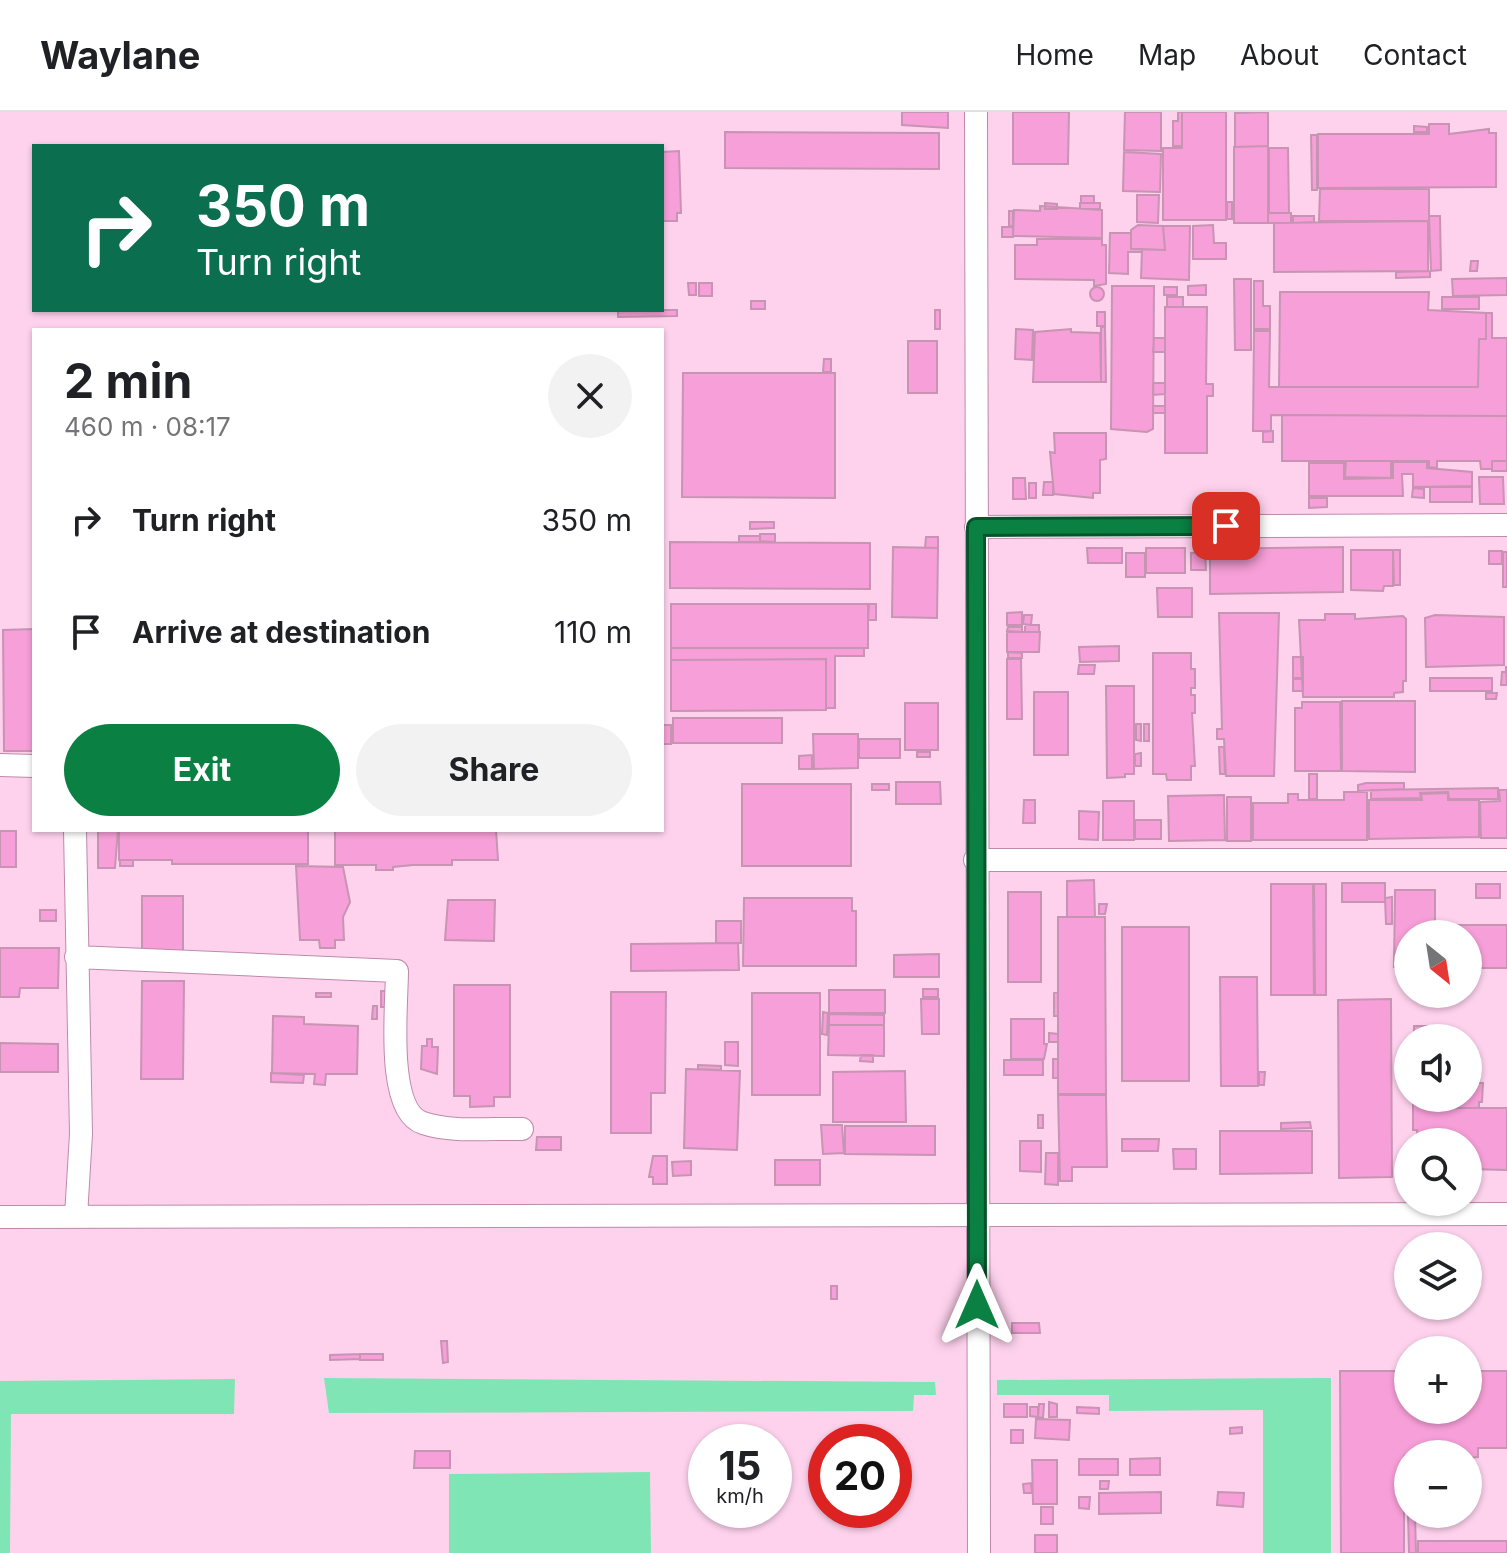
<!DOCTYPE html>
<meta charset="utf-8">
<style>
body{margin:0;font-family:Inter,sans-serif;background:#f2f2f2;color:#202124;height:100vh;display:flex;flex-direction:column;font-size:30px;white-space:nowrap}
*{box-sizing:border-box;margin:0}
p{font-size:26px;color:#757577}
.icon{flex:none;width:44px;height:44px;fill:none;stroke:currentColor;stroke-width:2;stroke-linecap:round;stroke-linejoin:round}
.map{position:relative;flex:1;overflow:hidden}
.drawer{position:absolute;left:32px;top:216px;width:632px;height:504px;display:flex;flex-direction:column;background:#fff;border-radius:0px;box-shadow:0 2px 6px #0004}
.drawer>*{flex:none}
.guide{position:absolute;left:32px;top:32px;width:632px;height:168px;border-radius:0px;box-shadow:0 2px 6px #0004;background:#0b6e4f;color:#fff;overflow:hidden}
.needle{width:52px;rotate:150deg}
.controls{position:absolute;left:1394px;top:808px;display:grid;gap:16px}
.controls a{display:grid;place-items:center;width:88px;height:88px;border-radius:50%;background:#fff;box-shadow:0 2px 6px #0004;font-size:40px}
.speed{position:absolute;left:688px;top:1312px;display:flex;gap:16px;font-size:40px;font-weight:700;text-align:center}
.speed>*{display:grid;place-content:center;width:104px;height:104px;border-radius:50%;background:#fff;box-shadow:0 2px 6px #0004;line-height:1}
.speed small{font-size:20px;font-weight:400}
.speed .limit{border:12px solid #d22;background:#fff;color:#111}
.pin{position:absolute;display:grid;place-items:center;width:68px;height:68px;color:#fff;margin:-34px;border-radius:16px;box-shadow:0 4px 12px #0006}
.me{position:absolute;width:88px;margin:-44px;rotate:0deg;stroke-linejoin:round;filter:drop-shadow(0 0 6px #0008)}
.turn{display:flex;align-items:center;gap:28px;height:168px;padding:0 32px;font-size:36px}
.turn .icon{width:104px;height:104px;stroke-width:2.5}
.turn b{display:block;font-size:56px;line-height:68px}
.round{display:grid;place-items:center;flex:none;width:84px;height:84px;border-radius:42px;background:#f2f2f2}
.summary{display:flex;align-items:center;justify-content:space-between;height:136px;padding:0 32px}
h1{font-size:48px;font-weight:700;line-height:60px}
.cta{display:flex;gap:16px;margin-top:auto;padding:16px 32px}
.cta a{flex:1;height:92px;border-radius:48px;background:#0b8043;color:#fff;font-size:32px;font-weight:700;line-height:92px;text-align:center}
.cta a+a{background:#f2f2f2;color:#202124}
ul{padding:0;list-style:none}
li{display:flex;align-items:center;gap:24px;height:112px;padding:0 32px}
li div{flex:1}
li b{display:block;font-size:30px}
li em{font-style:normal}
header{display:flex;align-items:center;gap:48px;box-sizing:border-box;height:112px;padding:0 40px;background:#fff;border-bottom:2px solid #e0e0e0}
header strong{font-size:38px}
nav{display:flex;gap:44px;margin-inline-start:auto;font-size:28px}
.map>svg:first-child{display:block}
.green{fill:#7fe5b4}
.building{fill:#f79fd8;stroke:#c794b4;stroke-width:2}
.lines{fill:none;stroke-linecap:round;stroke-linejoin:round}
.minor-casing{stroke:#bd8aaa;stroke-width:24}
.minor{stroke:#fff;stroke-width:22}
.route-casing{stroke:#07532c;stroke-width:20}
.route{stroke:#0b8043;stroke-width:14}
</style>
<header>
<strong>Waylane</strong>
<nav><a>Home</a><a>Map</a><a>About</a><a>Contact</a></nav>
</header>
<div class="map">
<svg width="1507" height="1441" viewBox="0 0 1507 1441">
<rect width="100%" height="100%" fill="#fed2ed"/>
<path class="green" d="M324 1266 935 1270 936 1283H914L913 1299 329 1301Z
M1331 1266V1441H1263V1298L1109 1299V1283H997V1268Z
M235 1267 234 1302H11L10 1441H0V1269Z
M650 1360 651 1441H449V1362Z"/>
<path class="building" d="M902 0H948V16L902 13Z
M1013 0H1069L1068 52H1013Z
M1125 0H1161V39L1124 38Z
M1178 0H1182V34H1173V9H1178Z
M1182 0H1226V108H1163V36H1182Z
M1268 0V34L1235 35V1Z
M1429 12H1449V22L1489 17V21H1496V75L1318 76V22H1429Z
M1414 14 1427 15V20H1414Z
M725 20 939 21V57L725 56Z
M1311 23H1317V78H1312Z
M1268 34V111H1234V35Z
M1269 36H1288L1289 101H1269Z
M679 39 681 101H677V109H662V40Z
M1124 40 1161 42 1160 80 1123 79Z
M1320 77H1429V109H1319Z
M1137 83H1159L1158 111 1137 110Z
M1081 84H1094V91H1081Z
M1227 90H1232V107H1227Z
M1045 91 1057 92V97H1045Z
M1080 91H1100V97H1080Z
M1040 94 1102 98V126L1013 124 1014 98 1040 99Z
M1009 99H1013V114H1009Z
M1268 101H1291V111H1268Z
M1293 104H1314V110L1293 111Z
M1429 104H1440L1441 158 1431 159Z
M1428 109V159L1274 160V111Z
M1138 113 1163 114 1165 138 1131 137V118Z
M1213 113 1214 131H1226V147H1193V114Z
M1163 114H1190L1189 168 1141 166 1142 137 1165 138Z
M1002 115H1013V125H1002Z
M1110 121H1131V137H1142V140H1128V162L1109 161Z
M1037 127H1102V133H1106V172L1094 174V168L1015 167V133H1037Z
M1471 149H1478L1477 159H1470Z
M1430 159V165L1396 166V160Z
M1507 166V183L1453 184 1452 167Z
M1234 167H1251V238H1235Z
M1254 169H1263V194H1270V217H1254Z
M688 171H696V183H689Z
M699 171H712V184H699Z
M1206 173V183H1188V174Z
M1112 174H1154L1153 317 1147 320 1111 317Z
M1164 175H1177V183H1164Z
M1090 182a7 7 0 1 1 14 0a7 7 0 1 1-14 0Z
M1280 180H1429L1428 198 1486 201V227H1479L1478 275H1279Z
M1167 185H1183V195H1167Z
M1442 185H1479V197H1442Z
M751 189H765V197H751Z
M1165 195H1207L1206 272H1213V284H1207V341H1165Z
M618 198H677V204L618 205Z
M935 198H940V217H935Z
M1097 200H1105V214H1097Z
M1486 201H1492V226H1507V304L1271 303V319H1253L1254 219H1270L1269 275H1478L1479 227H1486Z
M1101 215H1105L1106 270H1101Z
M1016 217 1033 218 1032 248 1015 247Z
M1071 217V220L1100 221 1101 270H1033L1035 220Z
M1154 226H1165V240H1153Z
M908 229H937V281H908Z
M824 247H831V260H823Z
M683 261H835V386L682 385Z
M1153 271H1165V282L1153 283Z
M1153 294H1165V301H1153Z
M1282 303 1507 304V349H1492V357H1481L1480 349H1437V356L1429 355V349H1282Z
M1273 319V330H1263V320Z
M1054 321H1106V347L1100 348V381H1093V386L1054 382 1050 340 1055 341Z
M1346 349H1391V366L1345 365Z
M1492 349H1507V359H1492Z
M1393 350H1427V356L1472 360V374L1413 375V362H1402L1403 384H1309V351H1344V367L1393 366Z
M1479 365H1503L1504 392H1480Z
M1013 366H1025L1026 387H1013Z
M1044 370H1053V383H1043Z
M1029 371H1036V386H1029Z
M1430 375H1472V390H1430Z
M1413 376 1424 377V386L1412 385Z
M1309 386H1327V395L1309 396Z
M750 410H774V416L750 417Z
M760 422H775V430L760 429Z
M739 424H760V430H739Z
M926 425H938V436H925Z
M670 430 870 431V477L670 476Z
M893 435 938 436 937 506 892 505Z
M1343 435V480L1210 482V437Z
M1087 436H1122V451H1088Z
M1146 436H1185V461H1146Z
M1351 438H1393V474H1384L1383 479 1351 478Z
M1393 438H1400V473H1394Z
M1489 439H1502V452H1489Z
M1205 440 1206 458H1191V441Z
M1503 440H1507V475H1503Z
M1126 441H1145V465H1126Z
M1157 476H1192V505H1158Z
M671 492H868V536H671Z
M869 492H876V508H868Z
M1022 500V513H1007V501Z
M1219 501H1279L1274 664H1226L1224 627H1217V617H1222Z
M1325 502H1355V507L1403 504 1406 507V569H1403V580L1394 581V585H1303L1299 508H1325Z
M1024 503H1032L1031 513 1023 512Z
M1435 503 1504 505V553L1426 555 1425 506Z
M1025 513H1039V520H1025Z
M1008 515H1022V520L1007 519Z
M34 517V639H4L3 518Z
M1007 520H1040L1039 540H1007Z
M1119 534V549L1080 550 1079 535Z
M671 536H864V544H835V596H826V547L671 548Z
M1008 540 1022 541V546H1008Z
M1153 541H1191V557H1195V576H1191V583H1195V601H1192L1195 654H1191V668H1167L1166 662H1153Z
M1293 545H1303V566H1293Z
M826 547V598L671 599V548Z
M1007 547H1021L1022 607H1007Z
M1079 553H1095L1094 562H1078Z
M1506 554 1507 573H1501L1502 560H1506Z
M1430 566H1492V579H1430Z
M1293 567H1303V579H1293Z
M1106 574H1134V662H1125V665L1107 666Z
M1034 580H1068V643H1034Z
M1486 581H1497L1496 587H1486Z
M1342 589H1415V660L1342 659Z
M1302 590H1340L1341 659H1295V596H1302Z
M905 591H938V638H905Z
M673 606H782V631H673Z
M1136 612H1141V629L1136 628Z
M1144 612H1149V629H1144Z
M662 613H671V632H662Z
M813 622H858V656L814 657Z
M859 627H900V646H859Z
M1219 635H1224L1225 662H1220Z
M917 640H930V645H917Z
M1141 641V654H1135V642Z
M812 643V657H799V644Z
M1309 662H1317V687H1309Z
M896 670H940L941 692H896Z
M1366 671H1404V677L1358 679V673Z
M742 672H851V754H742Z
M872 672H889V678H872Z
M1498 676V687H1449L1448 680 1420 681 1421 686 1371 687V678Z
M1499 678H1507V726H1481L1480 690 1500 689Z
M1344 680H1367V728H1253V691H1288V682H1298V688H1344Z
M1448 681V688H1479V725L1369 727V688H1422L1421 682Z
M1224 683 1225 728 1169 729 1168 684Z
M1227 685H1251V729H1227Z
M1024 688H1035V711H1023Z
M1103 689H1134V728H1103Z
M1079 699 1099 700 1098 728 1079 727Z
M1135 708H1161V727H1135Z
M98 718H118L115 756H98Z
M119 718H308V752H172V748H119Z
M335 718H496L498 748H452V753H413L393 755V758H376V753H335Z
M0 719H16V755H0Z
M120 748H133V754H120Z
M296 754 343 755 350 790 343 805 344 828H335V836H320L319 828H300Z
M1094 768 1095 805H1067V769Z
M1342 771H1385V790H1342Z
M1271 772H1313L1314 883H1271Z
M1314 772H1326V883H1315Z
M1476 772H1500V786H1476Z
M1395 778H1435V822H1408V855H1394Z
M1008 780H1041V870H1008Z
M142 784H183V842H142Z
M1392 785V812H1386L1385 786Z
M744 786H852V799H856V854H743Z
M448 788H495L494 829 445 828Z
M1099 792H1107L1105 802H1099Z
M40 798H56V809H40Z
M1058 805H1105L1106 982H1058Z
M716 809H741V831H716Z
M1451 813H1507V856H1468V822H1451Z
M1122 815H1189V969H1122Z
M738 831 739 858 631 859V832Z
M0 836H59L58 876H20L19 885H0Z
M939 842V865H894V843Z
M1220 865H1257L1258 974H1221Z
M142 869H184L183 967H141Z
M454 873H510V985H494V994L470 995V984H454Z
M923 877H938V885H923Z
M829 878H885V901H829Z
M381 879H397V895H381Z
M611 880H666L665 981H651V1021H611Z
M1058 880V904H1054V881Z
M316 881H331V885H316Z
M752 881H820V983H752Z
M921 887H939V922H922Z
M1391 887 1392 1065 1339 1066 1338 888Z
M373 894H377V907H372Z
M823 900 828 901 827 923 822 922Z
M829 902 884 903V913H829Z
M273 904 304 905V912L358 914 357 962H326L325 973 314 972 315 962 272 961Z
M1011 907H1044V932H1047L1044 947H1011Z
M829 913H884V944L828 943Z
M1414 914H1443V919H1449V926H1414Z
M1049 921 1058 922V930H1049Z
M427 927H432V935H438L437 962 421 957 422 934H427Z
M725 930H738V954L725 953Z
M0 931 58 932V960H0Z
M861 943H873V950L860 949Z
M1053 947H1058V966H1053Z
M1004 948H1043V963H1004Z
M698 953 721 954V958L698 957Z
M686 957 740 959 737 1038 684 1036Z
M905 959 906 1010H833V960Z
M1259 960H1265L1264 973H1259Z
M271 961 304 963 303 971 271 970Z
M1468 965H1478V971H1483L1482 990H1479V996H1455V986H1468Z
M1058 983H1106L1107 1055H1072V1069H1060Z
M1413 986H1445V996H1507V1058L1468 1057V1030H1417V1018H1413Z
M1445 986H1455V996H1445Z
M1038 1003H1043V1016H1038Z
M1310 1010 1311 1016 1281 1017V1011Z
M821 1013H842L844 1041 823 1042Z
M845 1014H935V1043L845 1042Z
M1220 1019H1312V1061L1220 1062Z
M537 1025H561V1038H536Z
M1122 1027H1159L1158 1039H1122Z
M1020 1029H1041V1060L1020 1059Z
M1173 1037H1196V1057H1174Z
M1046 1041H1058V1073L1045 1072Z
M653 1044H667V1072H653V1065H649Z
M775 1048H820V1073H775Z
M691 1049V1063L673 1064 672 1050Z
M831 1174H837V1187H831Z
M1012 1211H1039L1040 1221H1012Z
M441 1229H447L448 1250 443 1251Z
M360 1242H383V1248H360Z
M360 1242V1247L330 1248V1243Z
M1340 1259H1408V1298H1468V1259H1507V1336H1478V1345L1468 1346V1342H1418V1337L1404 1344V1441H1341Z
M1049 1290 1057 1292V1305H1049Z
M1004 1292H1027V1305H1004Z
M1039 1292H1044L1043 1306 1038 1305Z
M1030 1295H1038V1305L1030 1304Z
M1077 1295 1099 1296V1302L1077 1301Z
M1036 1307 1070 1308 1069 1328 1035 1326Z
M1242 1315V1321L1230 1322V1316Z
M1011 1318H1023V1331H1011Z
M415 1339H450V1356H414Z
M1160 1346V1363H1130V1347Z
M1079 1347H1118V1363H1079Z
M1032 1348H1057V1392H1033Z
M1100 1369H1109L1108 1377H1100Z
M1031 1371 1032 1381H1024L1023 1372Z
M1161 1380V1401L1099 1402V1381Z
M1218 1380 1244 1381 1243 1395 1217 1393Z
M1079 1385H1090L1089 1397 1079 1396Z
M1041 1395H1053V1412H1041Z
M1408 1402H1415L1416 1441H1409Z
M1035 1423H1057V1441H1035Z
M1418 1429H1507V1441H1418Z"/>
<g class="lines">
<defs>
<path id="minor" d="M976 0 979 1441
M976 415 1507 413
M0 653 34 654
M75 718 81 1022 76 1104
M975 748H1507
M76 845 397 859C397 892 385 999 423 1011 453 1021 491 1016 522 1017
M0 1105 1507 1102"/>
</defs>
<use href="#minor" class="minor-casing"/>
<use href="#minor" class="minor"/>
</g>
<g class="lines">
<defs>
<path id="route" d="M977 1193 976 415 1226 414"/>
</defs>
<use href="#route" class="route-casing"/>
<use href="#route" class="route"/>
</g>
</svg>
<div class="controls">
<a><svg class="needle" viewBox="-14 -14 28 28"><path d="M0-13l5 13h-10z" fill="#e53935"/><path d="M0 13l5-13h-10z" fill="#757577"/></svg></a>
<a><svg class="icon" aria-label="sound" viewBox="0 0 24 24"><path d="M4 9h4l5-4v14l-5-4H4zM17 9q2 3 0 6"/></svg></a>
<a><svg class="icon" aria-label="search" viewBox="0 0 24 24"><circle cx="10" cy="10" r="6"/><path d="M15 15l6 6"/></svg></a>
<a><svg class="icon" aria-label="layers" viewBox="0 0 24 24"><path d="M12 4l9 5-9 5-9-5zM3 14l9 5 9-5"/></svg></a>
<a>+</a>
<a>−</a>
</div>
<div class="speed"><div>15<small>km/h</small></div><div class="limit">20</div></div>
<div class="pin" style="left:1226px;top:414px;background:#d93025"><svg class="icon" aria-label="arrive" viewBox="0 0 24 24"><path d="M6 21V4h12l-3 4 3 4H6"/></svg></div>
<svg class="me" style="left:977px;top:1193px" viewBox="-20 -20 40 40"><path d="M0-17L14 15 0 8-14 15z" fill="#0b8043" stroke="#fff" stroke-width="4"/></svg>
<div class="guide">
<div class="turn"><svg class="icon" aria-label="right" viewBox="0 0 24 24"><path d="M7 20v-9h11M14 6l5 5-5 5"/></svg><div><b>350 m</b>Turn right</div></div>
</div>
<section class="drawer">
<div class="summary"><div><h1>2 min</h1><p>460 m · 08:17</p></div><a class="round"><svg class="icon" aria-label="close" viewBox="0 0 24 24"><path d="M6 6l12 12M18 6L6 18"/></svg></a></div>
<ul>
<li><svg class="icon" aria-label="right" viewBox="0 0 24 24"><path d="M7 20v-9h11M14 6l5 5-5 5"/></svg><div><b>Turn right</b></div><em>350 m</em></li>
<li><svg class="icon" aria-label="arrive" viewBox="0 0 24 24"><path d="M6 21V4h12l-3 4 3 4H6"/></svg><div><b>Arrive at destination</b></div><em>110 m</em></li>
</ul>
<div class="cta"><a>Exit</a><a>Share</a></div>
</section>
</div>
